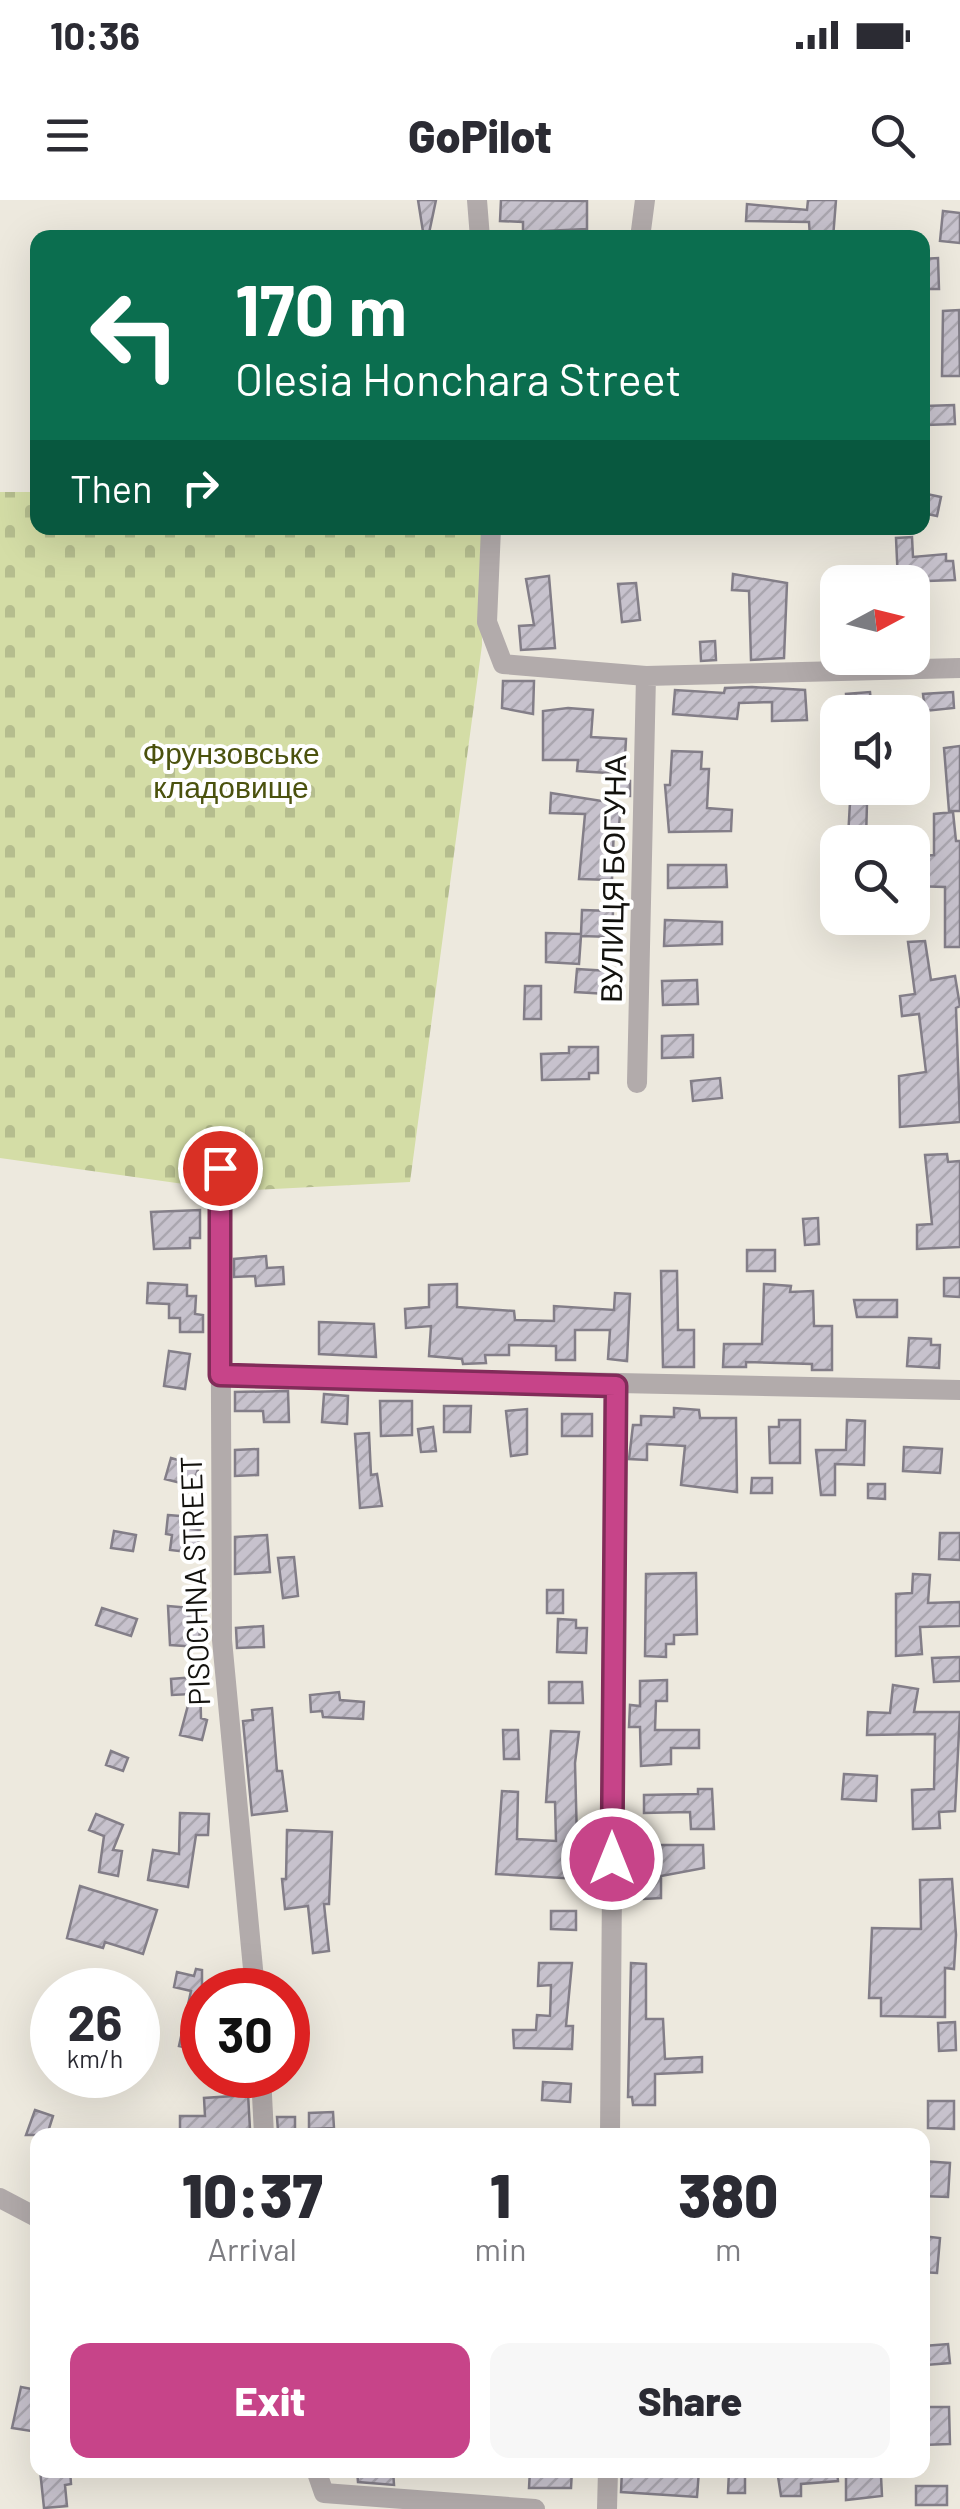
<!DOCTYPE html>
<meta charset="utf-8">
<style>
body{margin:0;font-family:Barlow,sans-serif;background:#f7f7f7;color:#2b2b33;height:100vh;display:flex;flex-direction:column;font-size:38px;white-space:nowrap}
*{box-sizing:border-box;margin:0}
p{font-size:32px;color:#7c7c81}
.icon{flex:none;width:55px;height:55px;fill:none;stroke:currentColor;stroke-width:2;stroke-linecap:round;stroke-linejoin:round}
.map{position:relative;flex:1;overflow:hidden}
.drawer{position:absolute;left:30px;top:1928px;width:900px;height:350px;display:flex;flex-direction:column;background:#fff;border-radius:20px;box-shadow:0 10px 40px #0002}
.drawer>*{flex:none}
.top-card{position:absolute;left:30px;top:30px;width:900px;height:305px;border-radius:20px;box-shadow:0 10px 40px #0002;background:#0b6e4f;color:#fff;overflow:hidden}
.needle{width:65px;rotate:83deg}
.tools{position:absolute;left:820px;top:365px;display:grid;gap:20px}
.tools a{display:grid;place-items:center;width:110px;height:110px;border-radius:20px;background:#fff;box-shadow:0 10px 40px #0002;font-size:50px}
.speed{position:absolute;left:30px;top:1768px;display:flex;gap:20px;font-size:50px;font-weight:700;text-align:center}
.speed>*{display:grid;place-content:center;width:130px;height:130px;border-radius:50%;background:#fff;box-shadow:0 10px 40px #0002;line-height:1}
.speed small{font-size:25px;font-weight:400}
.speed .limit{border:15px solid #d22;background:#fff;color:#111}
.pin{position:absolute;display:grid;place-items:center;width:85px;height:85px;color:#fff;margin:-42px;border:5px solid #fff;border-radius:50%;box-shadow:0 2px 10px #0007}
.me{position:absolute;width:110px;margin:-55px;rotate:0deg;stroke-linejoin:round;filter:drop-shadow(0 0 8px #0008)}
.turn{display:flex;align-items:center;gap:35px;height:210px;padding:0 40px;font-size:45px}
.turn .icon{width:130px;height:130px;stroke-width:2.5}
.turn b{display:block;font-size:70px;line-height:85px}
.then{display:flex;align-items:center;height:95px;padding:0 40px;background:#0003;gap:20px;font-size:38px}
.eta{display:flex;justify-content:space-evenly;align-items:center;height:170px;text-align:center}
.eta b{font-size:60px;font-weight:800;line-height:70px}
.cta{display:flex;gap:20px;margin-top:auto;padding:20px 40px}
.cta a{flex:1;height:115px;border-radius:20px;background:#c74489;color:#fff;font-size:40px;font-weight:800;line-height:115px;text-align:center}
.cta a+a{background:#f7f7f7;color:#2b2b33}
.status{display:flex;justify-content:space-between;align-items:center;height:70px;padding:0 50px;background:#fff;direction:ltr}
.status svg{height:28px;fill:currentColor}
header{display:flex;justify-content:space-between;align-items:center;height:130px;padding:0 40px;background:#fff;font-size:45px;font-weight:800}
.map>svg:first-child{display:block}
.cemetery{fill:url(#cemetery-stones)}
.building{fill:url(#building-hatch);stroke:#837e88;stroke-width:2.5}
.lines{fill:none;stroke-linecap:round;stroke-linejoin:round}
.minor{stroke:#b2abab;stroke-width:20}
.route-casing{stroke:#812c59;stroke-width:25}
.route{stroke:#c74489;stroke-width:18}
.labels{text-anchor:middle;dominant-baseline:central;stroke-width:8;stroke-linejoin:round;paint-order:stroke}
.park-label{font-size:30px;fill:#4b520e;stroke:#fff}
.street-label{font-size:30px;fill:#12110d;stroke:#fff}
</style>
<div class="status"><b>10:36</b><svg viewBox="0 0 49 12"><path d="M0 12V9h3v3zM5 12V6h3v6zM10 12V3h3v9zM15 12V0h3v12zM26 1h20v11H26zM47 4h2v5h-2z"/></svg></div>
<header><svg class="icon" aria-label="menu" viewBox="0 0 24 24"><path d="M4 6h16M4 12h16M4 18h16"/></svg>GoPilot<svg class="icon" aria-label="search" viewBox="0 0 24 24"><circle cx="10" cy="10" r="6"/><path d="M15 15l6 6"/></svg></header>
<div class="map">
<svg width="960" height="2309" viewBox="0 0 960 2309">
<defs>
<pattern id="cemetery-stones" width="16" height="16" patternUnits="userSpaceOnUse" patternTransform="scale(2.5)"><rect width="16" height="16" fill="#d4dda6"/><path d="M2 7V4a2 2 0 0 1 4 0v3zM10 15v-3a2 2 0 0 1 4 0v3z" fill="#b5bd8e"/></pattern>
<pattern id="building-hatch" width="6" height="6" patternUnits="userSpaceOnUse" patternTransform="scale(2.5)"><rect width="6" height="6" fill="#c7c2cd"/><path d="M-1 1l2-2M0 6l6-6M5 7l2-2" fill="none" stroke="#aaa6af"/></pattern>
</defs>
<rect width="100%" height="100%" fill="#ede9de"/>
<path class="cemetery" d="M0 292H37L38 328H481L482 445 410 982 233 991 0 958Z"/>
<path class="building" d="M418 0H436L428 38H424Z
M501 0 587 1V29L523 32V22L500 21Z
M808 0H836L833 38H810L809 22 746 21 747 4 807 10Z
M943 11 960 13V43L940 41Z
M938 58 939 89H922V59Z
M959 110 960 176H942L943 111Z
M954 205 955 224 926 225 925 206Z
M922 293 941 297 937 316 922 313Z
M912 337 913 357 946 354V361H953L955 380 898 382 896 338Z
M733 374 787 383 784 458 751 460 749 391 732 390Z
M549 376 555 448 521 450 519 426 534 425 526 379Z
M636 383 640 420 622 422 618 384Z
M715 441 716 460 701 461 700 442Z
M503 481H534L533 514 502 508Z
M752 487 805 490 807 520 772 521V502L739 503 737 519 673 514 675 490 724 493 725 488Z
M870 492 872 512H847L846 494Z
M953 492 954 508 925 511 923 494Z
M568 508 593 510 591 537 626 539 624 574 577 571 578 560H543V511Z
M960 546V611H949L944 548Z
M672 551 702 552 701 569H709L707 608 732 610 731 631 669 632 665 585H670Z
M612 580 630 581V596L611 595Z
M551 593 621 604 619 626 614 625 612 680 579 679 585 614 550 613Z
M850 602 867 603 866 639 848 638Z
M953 612 956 641H960V747H945V687L912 686V657L934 655V614Z
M668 665H726L727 687 668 688Z
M582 710 613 711 612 737 581 736 579 764 546 762V733L581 734Z
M665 720 722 722V744L664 746Z
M925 741 931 780 955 776 960 806 956 808 960 922 900 927 899 876 926 872 919 814 902 816 900 796 915 794 908 742Z
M577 769 609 771 607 794 575 792Z
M697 780 698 804 663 805 662 781Z
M525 786H541V819H524Z
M693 835V857L662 858V836Z
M569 847H598V873H589V879L542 880 541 854 569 853Z
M720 878 722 898 693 901 691 881Z
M947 954 948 962 960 961V1047L917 1049V1025L932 1024 925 955Z
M200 1010V1038H190V1048L154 1049 151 1012Z
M818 1018 819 1044 805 1045 803 1019Z
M747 1050H775V1071H747Z
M266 1056 267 1068 283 1067 284 1084 256 1086 255 1076 234 1077V1059Z
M661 1071H677L678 1130H694V1167H663Z
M944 1078H960V1097L944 1096Z
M148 1083 187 1085V1096H196L195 1114 203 1115V1132H180V1118H169V1104L147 1103Z
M457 1084V1107L514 1111 515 1120 554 1121V1106L614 1110 615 1093 630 1094 627 1161 608 1159 610 1130H575V1160H556V1146L509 1145V1155H485L486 1163 463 1164 462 1159 429 1156 431 1126 406 1128 405 1109 429 1107V1085Z
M764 1084 791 1086 790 1092 813 1091 814 1126H832V1170H812V1164L746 1162V1167H723L724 1144H762Z
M854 1100H897V1117H857Z
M319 1122 374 1124 376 1157 319 1154Z
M909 1138 931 1139V1145H940L939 1168 907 1166Z
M169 1151 190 1154 185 1189 164 1186Z
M288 1191 289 1222H264L263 1211H235V1192Z
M324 1194 348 1196 347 1224 322 1222Z
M380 1201H412V1235L381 1236Z
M444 1206H471L470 1232H444Z
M674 1208 699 1210 700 1218H736L737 1292 681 1285 685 1246 647 1244V1260L629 1259 633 1225H641V1216L674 1217Z
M527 1209V1254L511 1256 506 1211Z
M562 1214H592V1236H562Z
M779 1220H800V1263H770L769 1227H779Z
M847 1220 865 1221 864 1265 835 1264V1295H821L816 1250H846Z
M433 1227 436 1251 421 1252 418 1229Z
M369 1233 371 1275 377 1274 382 1306 360 1308 355 1234Z
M904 1247 942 1249 940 1273 903 1271Z
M258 1249V1275L235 1276V1250Z
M171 1258 199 1266 193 1286 165 1279Z
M752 1278H772V1293H751Z
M868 1284H885V1299L868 1298Z
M168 1315 192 1317 191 1329 200 1330 197 1353 170 1350 172 1335 166 1334Z
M114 1331 136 1335 133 1351 111 1348Z
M940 1333H960V1360L939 1359Z
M267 1335 270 1372 235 1374V1337Z
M294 1357 298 1396 283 1398 278 1358Z
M696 1373 697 1434 674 1435V1444H666V1457L645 1456 646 1374Z
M913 1374 930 1375 928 1403 960 1402V1426L920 1427 922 1454 896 1456V1394L912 1393Z
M547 1390H563V1413H547Z
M168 1406 201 1409 199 1447 170 1445Z
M102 1408 137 1419 131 1436 96 1425Z
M558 1419 576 1420V1428H587L586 1453 557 1452Z
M263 1426 264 1447 237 1448 236 1428Z
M960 1457V1481L934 1482 932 1458Z
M196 1477H200L201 1518 207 1520 202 1540 180 1535 191 1494 172 1495 171 1479Z
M667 1480V1501H656L655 1530H699V1548H671V1564L641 1566 640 1527H629L630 1505 640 1506V1481Z
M549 1482H582L583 1503H549Z
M893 1485 918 1489 914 1512H960L955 1611 939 1612 940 1628 913 1629 912 1590 934 1589 935 1534 867 1535 868 1512 890 1513Z
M339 1492 340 1500 364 1502 363 1519 323 1517 322 1511 311 1512 310 1495Z
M272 1508 277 1571H282L287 1611 252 1615 243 1521 253 1520 252 1510Z
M503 1530H518L519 1559H504Z
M551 1531 579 1532 575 1563 578 1679 496 1674 502 1591 518 1592 517 1639 556 1641 555 1602H546Z
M111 1551 128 1558 123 1571 106 1565Z
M844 1574 877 1576 876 1601 842 1599Z
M698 1589H712L714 1629H691L690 1612 644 1613V1595L698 1594Z
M180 1613 209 1614 208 1635H196L188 1687 148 1680 153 1650 179 1654Z
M96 1614 123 1625 113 1650 122 1651 118 1676 99 1672 104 1636 89 1630Z
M287 1630 332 1632 329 1704H324L329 1751 313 1753 308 1706 285 1709 282 1679H286Z
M633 1645H703L704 1668 661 1676V1698L644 1699V1666H633Z
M952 1679 956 1735 954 1769 945 1768V1817L881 1816V1798H869L872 1728 921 1729 920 1680Z
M80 1686 157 1710 143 1754 105 1742 103 1748 67 1738Z
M551 1711H576V1730L551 1729Z
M539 1763H572L566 1826H573L572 1849 514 1848 513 1830H536L537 1815 550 1816 551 1785 538 1786Z
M631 1763 646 1764V1819H663L665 1859 702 1857V1872L655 1874V1905H633L632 1897H628Z
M196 1769 202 1770V1851L179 1846 191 1791 174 1787 177 1772 194 1776Z
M955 1822 956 1850 939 1851 938 1823Z
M247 1876 250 1929 180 1932V1916H205L204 1898 233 1896 231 1877Z
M543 1882 571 1884 570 1902 542 1900Z
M928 1901H954V1929L928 1928Z
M35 1910 53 1916 47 1935H26Z
M333 1912 334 1928 309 1929V1913Z
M277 1917H295V1931H278Z
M922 1961 950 1963 948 1997 922 1996Z
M922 2036 940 2038 937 2073 922 2072Z
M948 2144 950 2163 926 2165 924 2146Z
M21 2187 37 2190 33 2206 38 2207V2232L12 2228Z
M922 2207H949L950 2244 922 2245Z
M40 2270H70L71 2284 65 2285 67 2306 44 2308Z
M357 2270H393L394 2285 358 2282Z
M530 2270H572L571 2288H529Z
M622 2270H699L697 2297 621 2292Z
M777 2270H837L838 2281 801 2284V2296H781Z
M729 2272H745V2293H728Z
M881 2276 882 2296 846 2300V2277Z
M916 2286H947V2305H916Z"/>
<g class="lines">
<path class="minor" d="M477 0 480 38
M640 38 645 0
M491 328 487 422 503 464 646 476 960 468
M637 883 646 476
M220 968 222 1440 255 1790
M220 1175 960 1190
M261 1875 264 1935
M610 1935 616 1186
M0 1998 38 2018
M316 2270 324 2293 535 2309
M607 2309 608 2270"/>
</g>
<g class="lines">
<defs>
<path id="route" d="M220 968V1175L616 1186 612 1659"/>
</defs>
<use href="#route" class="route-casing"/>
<use href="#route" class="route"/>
</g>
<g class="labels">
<g class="park-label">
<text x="231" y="552">Фрунзовське<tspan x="231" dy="34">кладовище</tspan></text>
</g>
<g class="street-label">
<text transform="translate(612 679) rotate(-89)">ВУЛИЦЯ БОГУНА</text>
<text transform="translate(194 1381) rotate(-92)">PISOCHNA STREET</text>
</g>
</g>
</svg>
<div class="tools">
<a><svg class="needle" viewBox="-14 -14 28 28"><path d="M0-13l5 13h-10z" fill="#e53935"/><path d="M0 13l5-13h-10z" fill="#7c7c81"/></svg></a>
<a><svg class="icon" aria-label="sound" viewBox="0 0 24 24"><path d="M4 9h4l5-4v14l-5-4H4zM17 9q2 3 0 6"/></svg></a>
<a><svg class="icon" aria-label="search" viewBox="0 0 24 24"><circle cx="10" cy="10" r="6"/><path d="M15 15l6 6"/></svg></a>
</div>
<div class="speed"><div>26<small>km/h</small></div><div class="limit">30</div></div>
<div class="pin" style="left:220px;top:968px;background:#d93025"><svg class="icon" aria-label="arrive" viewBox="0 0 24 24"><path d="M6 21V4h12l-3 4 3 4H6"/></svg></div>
<svg class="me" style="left:612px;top:1659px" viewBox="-20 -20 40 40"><circle r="17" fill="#c74489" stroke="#fff" stroke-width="3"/><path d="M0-11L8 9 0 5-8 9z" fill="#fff"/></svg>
<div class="top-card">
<div class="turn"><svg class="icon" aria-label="left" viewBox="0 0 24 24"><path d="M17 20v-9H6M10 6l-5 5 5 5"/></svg><div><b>170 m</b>Olesia Honchara Street</div></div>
<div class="then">Then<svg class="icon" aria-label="right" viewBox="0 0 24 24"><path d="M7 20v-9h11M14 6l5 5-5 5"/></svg></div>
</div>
<section class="drawer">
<div class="eta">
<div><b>10:37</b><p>Arrival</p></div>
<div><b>1</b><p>min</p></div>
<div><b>380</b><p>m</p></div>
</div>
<div class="cta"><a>Exit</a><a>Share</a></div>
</section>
</div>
